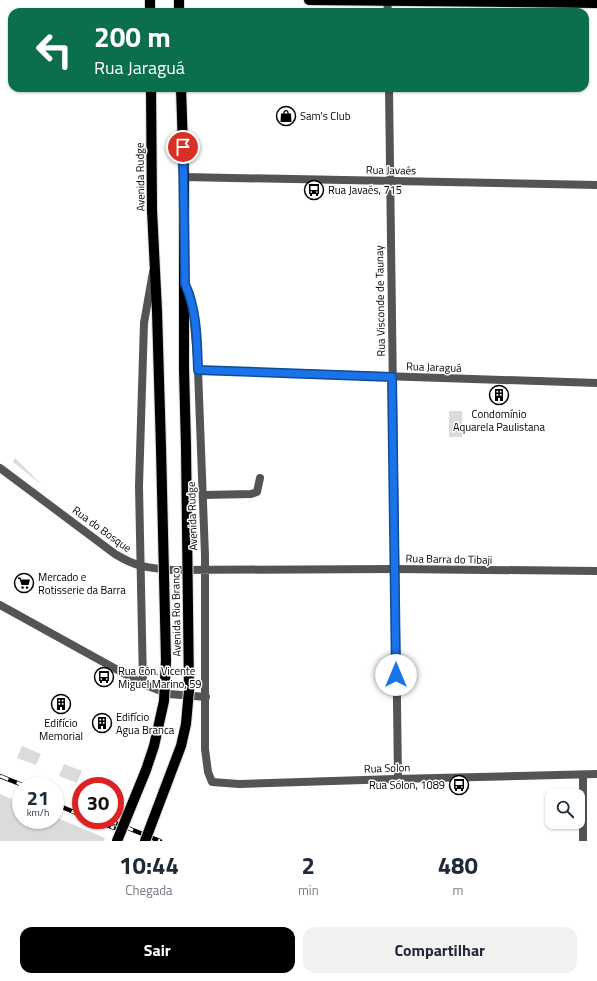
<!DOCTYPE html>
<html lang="pt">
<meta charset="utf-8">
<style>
body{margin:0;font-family:"Titillium Web",sans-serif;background:#f2f2f3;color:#1f2937;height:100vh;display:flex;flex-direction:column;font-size:15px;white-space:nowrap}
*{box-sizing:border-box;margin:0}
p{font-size:13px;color:#747a83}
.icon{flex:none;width:22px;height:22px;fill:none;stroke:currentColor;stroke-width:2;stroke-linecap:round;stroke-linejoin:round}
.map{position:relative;height:841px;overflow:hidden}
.details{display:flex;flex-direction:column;background:#fff;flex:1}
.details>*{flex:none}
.hud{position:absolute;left:8px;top:8px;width:581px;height:84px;border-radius:12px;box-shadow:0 1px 3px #0004;background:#0b6e4f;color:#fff;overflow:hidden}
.tools{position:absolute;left:545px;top:789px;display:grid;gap:8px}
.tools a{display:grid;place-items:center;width:40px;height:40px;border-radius:8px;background:#fff;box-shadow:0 1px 3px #0004;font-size:20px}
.speed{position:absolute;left:12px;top:777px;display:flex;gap:8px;font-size:20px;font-weight:700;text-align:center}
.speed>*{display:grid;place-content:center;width:52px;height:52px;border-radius:50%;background:#fff;box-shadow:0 1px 3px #0004;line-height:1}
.speed small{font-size:10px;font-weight:400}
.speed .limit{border:6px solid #d22;background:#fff;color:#111}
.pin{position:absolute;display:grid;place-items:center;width:34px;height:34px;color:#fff;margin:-17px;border:2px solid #fff;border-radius:50%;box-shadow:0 1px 4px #0007}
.me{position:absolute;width:44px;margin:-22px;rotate:0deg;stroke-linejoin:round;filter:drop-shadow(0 0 3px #0008)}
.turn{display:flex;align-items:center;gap:14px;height:84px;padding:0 20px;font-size:18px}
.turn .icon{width:52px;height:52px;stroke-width:2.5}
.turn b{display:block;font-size:28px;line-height:34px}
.eta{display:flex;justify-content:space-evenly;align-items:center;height:68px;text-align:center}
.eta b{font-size:24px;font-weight:700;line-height:28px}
.primary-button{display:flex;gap:8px;margin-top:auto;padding:8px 20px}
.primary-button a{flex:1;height:46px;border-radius:12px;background:#000;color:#fff;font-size:16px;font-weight:700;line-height:46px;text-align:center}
.primary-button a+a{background:#f2f2f3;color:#1f2937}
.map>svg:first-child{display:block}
.green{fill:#dbdbdb}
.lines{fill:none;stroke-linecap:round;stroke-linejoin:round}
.primary-casing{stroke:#dbdbdb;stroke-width:12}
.minor{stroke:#545454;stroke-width:8}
.tertiary{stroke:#545454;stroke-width:8}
.primary{stroke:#000;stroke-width:10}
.rail-casing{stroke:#000;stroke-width:4.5}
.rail{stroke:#fff;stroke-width:3;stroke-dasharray:9;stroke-linecap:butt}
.primary-bridge-casing{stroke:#dbdbdb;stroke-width:12;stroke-linecap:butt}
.primary-bridge{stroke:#000;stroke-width:10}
.route-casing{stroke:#114b97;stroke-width:10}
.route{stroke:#1a73e8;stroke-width:7}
.labels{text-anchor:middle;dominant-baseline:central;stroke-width:3;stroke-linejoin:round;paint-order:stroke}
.poi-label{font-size:11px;fill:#000;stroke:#fff;text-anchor:start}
.street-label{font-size:11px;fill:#000;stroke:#fff}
</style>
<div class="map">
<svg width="597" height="841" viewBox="0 0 597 841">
<rect width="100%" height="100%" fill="#fff"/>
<path class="green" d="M449 411H462V437H449Z
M15 458 42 485 13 462Z
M22 746 41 754 36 765 17 758Z
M64 764 82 771 77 783 59 776Z
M0 794 21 803V820H55V817L105 838 104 841H0Z"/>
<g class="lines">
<defs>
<path id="primary" d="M179 0V12
M309 0 597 3
M150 12V0
M151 88 152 210 157 311 161 448
M181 88 184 177V369L186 447"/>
</defs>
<use href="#primary" class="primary-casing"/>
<path class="minor" d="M387 0 388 12
M389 88 398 778
M184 177 597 185
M198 370 597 383
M204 495 251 494 257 492 260 478
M143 684 139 486 144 323 153 272
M583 841V775"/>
<path class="tertiary" d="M185 284 190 294 193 311 198 370 205 555V749L208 772 212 782 239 784 395 779 597 774
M0 468 115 554C136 567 148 568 172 570L395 569 597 571
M0 605 143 684 169 694 206 697"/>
<use href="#primary" class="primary"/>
<defs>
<path id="rail" d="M0 776 25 786
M55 804 81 815
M94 820 114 828
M108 820 160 841"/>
</defs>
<use href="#rail" class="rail-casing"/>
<use href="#rail" class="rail"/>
<defs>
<path id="primary-bridge" d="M117 841 146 770 154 746 164 701 166 660 161 448
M145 841 181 746 186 724 189 690 186 447"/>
</defs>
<use href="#primary-bridge" class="primary-bridge-casing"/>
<use href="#primary-bridge" class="primary-bridge"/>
</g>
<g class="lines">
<defs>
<path id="route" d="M183 147 185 284C197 310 197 341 198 370L392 377 396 675"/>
</defs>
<use href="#route" class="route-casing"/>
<use href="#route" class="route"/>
</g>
<defs>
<symbol id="shop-ring" viewBox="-11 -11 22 22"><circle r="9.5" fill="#fff" stroke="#000" stroke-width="1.5"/><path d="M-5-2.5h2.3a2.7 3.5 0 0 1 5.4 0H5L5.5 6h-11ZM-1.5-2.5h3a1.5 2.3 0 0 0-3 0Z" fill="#000"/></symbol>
<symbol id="bus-ring" viewBox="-11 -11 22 22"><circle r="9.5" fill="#fff" stroke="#000" stroke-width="1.5"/><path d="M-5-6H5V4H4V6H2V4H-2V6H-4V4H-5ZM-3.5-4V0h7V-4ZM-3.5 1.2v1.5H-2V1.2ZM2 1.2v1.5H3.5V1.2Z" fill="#000"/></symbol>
<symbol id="building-ring" viewBox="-11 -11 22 22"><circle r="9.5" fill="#fff" stroke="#000" stroke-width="1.5"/><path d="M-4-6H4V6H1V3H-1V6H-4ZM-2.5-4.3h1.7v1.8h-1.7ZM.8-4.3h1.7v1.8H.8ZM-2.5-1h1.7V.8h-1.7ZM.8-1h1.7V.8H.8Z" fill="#000"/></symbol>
<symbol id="supermarket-ring" viewBox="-11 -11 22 22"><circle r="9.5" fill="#fff" stroke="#000" stroke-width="1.5"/><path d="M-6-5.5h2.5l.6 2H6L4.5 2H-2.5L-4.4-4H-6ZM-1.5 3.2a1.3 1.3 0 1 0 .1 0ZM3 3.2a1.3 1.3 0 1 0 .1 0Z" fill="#000"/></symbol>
</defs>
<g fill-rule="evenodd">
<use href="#shop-ring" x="275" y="105" width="22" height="22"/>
<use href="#bus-ring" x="303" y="179" width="22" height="22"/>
<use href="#building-ring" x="488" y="384" width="22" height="22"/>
<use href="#supermarket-ring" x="13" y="572" width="22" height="22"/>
<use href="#bus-ring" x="93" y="666" width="22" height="22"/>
<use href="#building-ring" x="50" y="693" width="22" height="22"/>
<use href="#building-ring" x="91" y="712" width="22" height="22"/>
<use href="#bus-ring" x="448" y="774" width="22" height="22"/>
</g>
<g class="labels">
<g class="poi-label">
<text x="300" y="116">Sam's Club</text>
<text x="328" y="190">Rua Javaés, 715</text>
<text x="499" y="414" text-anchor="middle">Condomínio<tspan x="499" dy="13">Aquarela Paulistana</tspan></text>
<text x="38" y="577">Mercado e<tspan x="38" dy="13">Rotisserie da Barra</tspan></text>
<text x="118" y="671">Rua Côn. Vicente<tspan x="118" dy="13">Miguel Marino, 59</tspan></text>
<text x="116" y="717">Edifício<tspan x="116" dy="13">Agua Branca</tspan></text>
<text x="61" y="723" text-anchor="middle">Edifício<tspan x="61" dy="13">Memorial</tspan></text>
<text x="445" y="785" text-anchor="end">Rua Sólon, 1089</text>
</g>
<g class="street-label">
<text transform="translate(391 170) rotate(1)">Rua Javaés</text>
<text transform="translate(140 177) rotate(-91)">Avenida Rudge</text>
<text transform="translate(380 301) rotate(-91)">Rua Visconde de Taunay</text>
<text transform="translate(434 367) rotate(2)">Rua Jaraguá</text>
<text transform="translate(192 516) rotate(-92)">Avenida Rudge</text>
<text transform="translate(102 529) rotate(36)">Rua do Bosque</text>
<text transform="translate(449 559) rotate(1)">Rua Barra do Tibaji</text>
<text transform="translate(176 612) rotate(-91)">Avenida Rio Branco</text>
<text transform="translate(387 768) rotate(-2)">Rua Solon</text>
</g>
</g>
</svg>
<div class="tools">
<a><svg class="icon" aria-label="search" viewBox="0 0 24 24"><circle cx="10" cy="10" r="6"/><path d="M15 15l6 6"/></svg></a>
</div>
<div class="speed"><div>21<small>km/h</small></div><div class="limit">30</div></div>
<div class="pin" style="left:183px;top:147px;background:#d93025"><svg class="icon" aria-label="arrive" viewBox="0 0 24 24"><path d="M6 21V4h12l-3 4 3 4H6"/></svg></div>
<svg class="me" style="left:396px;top:675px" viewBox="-20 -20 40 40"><circle r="19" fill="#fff"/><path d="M0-13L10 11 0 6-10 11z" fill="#1a73e8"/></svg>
<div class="hud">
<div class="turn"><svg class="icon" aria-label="left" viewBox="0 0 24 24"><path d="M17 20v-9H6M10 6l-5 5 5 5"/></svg><div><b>200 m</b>Rua Jaraguá</div></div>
</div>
</div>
<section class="details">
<div class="eta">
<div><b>10:44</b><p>Chegada</p></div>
<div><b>2</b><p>min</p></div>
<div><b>480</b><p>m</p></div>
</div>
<div class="primary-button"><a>Sair</a><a>Compartilhar</a></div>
</section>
